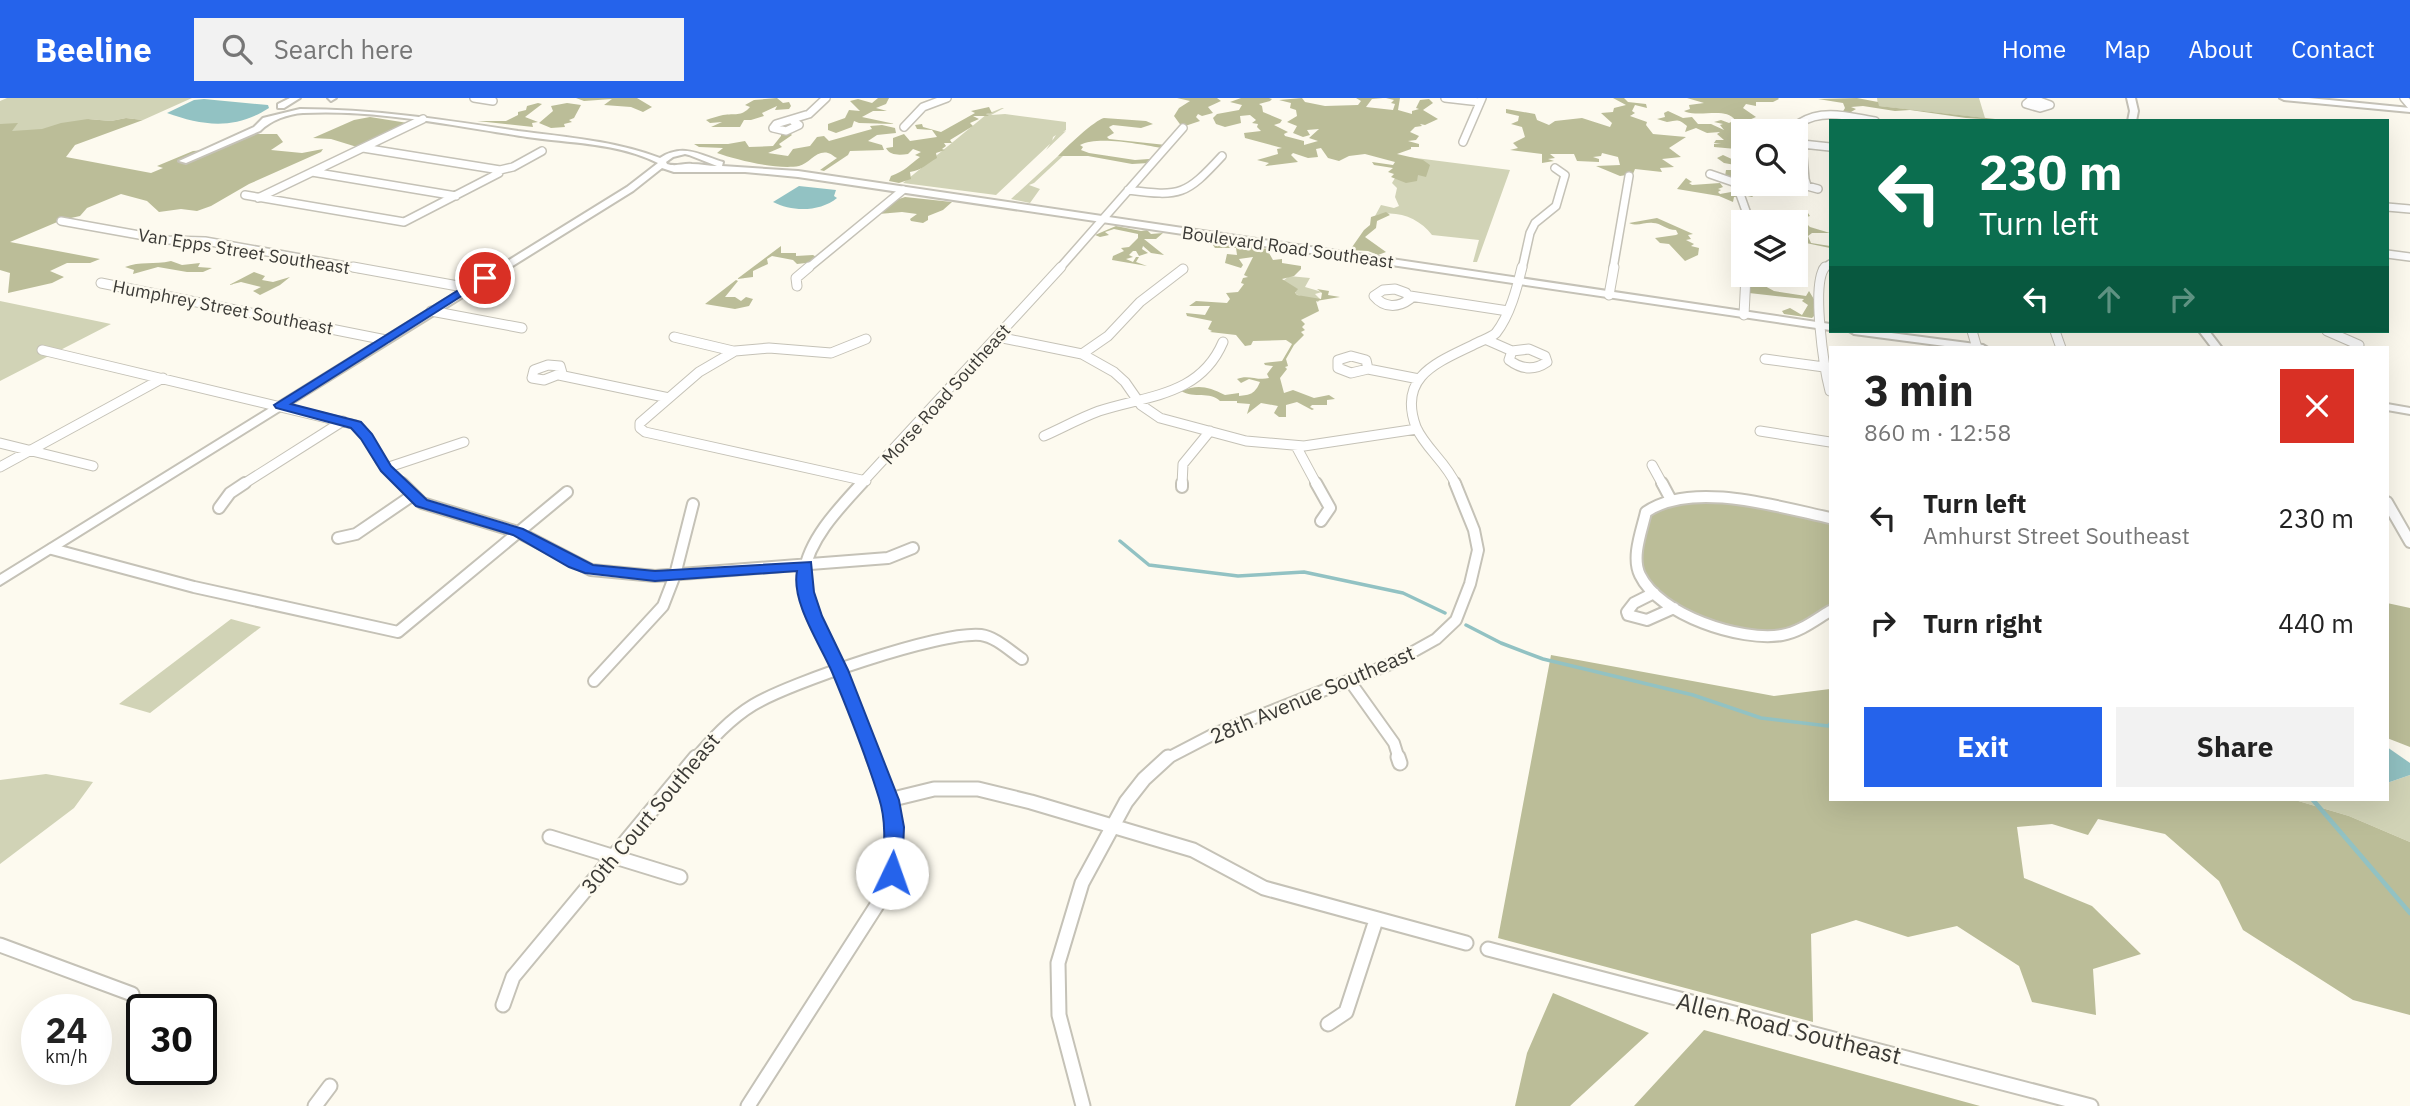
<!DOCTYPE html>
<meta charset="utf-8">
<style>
body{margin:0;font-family:"IBM Plex Sans",sans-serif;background:#f2f2f2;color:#222;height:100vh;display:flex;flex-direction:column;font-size:26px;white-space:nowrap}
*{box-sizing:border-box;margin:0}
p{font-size:23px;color:#767676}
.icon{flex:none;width:38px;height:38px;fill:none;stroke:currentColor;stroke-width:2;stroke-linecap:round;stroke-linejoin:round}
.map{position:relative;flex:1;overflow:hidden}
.sheet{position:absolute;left:1829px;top:248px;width:560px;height:455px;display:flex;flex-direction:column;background:#fff;border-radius:0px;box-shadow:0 7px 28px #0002}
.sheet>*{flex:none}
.guide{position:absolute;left:1829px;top:21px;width:560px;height:214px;border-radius:0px;box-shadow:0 7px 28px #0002;background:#0b6e4f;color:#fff;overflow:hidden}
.tools{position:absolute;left:1731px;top:21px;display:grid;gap:14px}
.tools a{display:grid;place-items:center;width:77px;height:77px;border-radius:0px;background:#fff;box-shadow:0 7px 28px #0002;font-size:35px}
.speed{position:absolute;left:21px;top:896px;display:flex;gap:14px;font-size:35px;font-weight:700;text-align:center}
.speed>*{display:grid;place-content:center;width:91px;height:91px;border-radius:50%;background:#fff;box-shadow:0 7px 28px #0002;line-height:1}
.speed small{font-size:18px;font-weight:400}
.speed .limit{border:4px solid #111;border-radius:10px;background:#fff;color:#111}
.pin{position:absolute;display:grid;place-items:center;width:60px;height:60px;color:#fff;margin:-30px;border:4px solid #fff;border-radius:50%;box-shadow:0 2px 7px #0007}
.me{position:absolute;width:77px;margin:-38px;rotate:3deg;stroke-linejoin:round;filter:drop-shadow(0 0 5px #0008)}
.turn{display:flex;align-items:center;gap:24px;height:147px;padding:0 35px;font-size:32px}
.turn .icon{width:91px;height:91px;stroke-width:2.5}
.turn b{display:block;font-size:49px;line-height:60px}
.lanes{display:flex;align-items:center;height:66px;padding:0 35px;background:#0003;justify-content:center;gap:35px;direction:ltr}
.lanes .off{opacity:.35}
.round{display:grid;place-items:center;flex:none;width:74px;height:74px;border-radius:0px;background:#f2f2f2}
.head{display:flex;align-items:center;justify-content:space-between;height:119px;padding:0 35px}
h1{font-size:42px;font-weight:800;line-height:52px}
.button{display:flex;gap:14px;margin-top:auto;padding:14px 35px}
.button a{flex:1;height:80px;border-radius:0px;background:#2563eb;color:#fff;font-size:28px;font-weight:800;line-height:80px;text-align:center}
.button a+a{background:#f2f2f2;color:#222}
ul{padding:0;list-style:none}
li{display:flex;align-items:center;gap:21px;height:105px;padding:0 35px}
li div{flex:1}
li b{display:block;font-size:26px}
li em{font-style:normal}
header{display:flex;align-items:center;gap:42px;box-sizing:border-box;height:98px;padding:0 35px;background:#2563eb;color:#fff}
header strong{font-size:33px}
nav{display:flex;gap:38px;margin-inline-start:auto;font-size:24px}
.search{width:490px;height:63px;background:#f2f2f2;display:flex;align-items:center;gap:18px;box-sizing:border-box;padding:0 24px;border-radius:0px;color:#767676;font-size:26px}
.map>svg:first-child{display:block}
.green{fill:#d1d3b6}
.forest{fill:#bbbd98}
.water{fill:#92c2c3}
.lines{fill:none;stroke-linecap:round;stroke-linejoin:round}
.stream-far1{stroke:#92c2c3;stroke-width:3.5}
.stream{stroke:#92c2c3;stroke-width:4.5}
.minor-far3-casing{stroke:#c5c2b7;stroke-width:10}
.minor-far2-casing{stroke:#c5c2b7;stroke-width:11}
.minor-far1-casing{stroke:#c5c2b7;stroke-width:14}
.minor-casing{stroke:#c5c2b7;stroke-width:17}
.tertiary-casing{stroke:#c5c2b7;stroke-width:4}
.minor-far3{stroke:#fff;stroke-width:7}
.minor-far2{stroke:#fff;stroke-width:9}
.minor-far1{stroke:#fff;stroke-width:10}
.minor{stroke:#fff;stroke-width:13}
.tertiary{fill:#fff;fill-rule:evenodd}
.route{fill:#2563eb;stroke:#184099;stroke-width:2}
.labels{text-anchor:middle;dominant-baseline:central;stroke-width:5;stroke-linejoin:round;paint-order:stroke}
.far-street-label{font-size:18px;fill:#3b3a36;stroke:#fdfaef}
.street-label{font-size:21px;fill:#3b3a36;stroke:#fdfaef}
.near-street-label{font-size:24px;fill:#3b3a36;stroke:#fdfaef}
</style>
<header>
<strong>Beeline</strong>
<div class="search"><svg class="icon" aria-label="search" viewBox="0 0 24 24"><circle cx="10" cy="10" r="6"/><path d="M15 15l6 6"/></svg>Search here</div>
<nav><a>Home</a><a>Map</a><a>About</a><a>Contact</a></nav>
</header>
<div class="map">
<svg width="2410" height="1008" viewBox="0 0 2410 1008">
<rect width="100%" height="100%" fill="#fdfaef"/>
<path class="green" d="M7 0H192L143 22 126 20 111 23 88 21 44 58 0 149V34L17 26H0V3Z
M1877 0H1979L1985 20 1878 8Z
M1002 10H1004L991 17 1005 16 1066 24V32L1063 34 1066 33 1046 52 1056 37 1053 39 1052 44 996 97 903 85 987 16Z
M1058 58H1063L1034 85 1029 87 1040 91 1030 105 1011 101Z
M1408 59 1510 72 1477 164H1473L1479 142 1432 137C1419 120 1396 111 1375 118L1381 107 1394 110 1399 108 1395 99 1397 90 1392 85Z
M1289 178 1310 180 1305 189 1322 194 1315 196 1320 201 1318 204 1295 196 1297 191 1283 183Z
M0 203 111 226 0 283Z
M231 521 261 529 150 615 119 606Z
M46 676 93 684 74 710 0 766V682Z
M2410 677V744L2349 718 2295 702H2387V685Z"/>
<path class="forest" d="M576 0H637L652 9 643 14 631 9 604 7 612 1 584 3Z
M777 0 783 5 789 4 791 8 789 11 775 12 777 8 762 15 764 18 751 22H744L740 29H711L722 24 710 25 706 22C712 20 718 18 723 17 735 15 741 19 750 9L745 7 754 2Z
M878 0H889L886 6 876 10 887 13H873L862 19 895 26 859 25 854 23 852 29 836 35 828 32V26L845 20 849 12 860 13 850 3 858 1 872 5Z
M1177 0H1217L1221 3 1208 9 1213 15 1202 18 1198 16 1196 19 1200 23 1182 29 1174 18 1179 10 1190 3Z
M1269 0 1272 1 1270 3 1259 6 1262 8 1263 14 1282 22 1280 25 1274 27 1288 34 1284 36 1285 38 1304 43V47L1318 43 1309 40 1319 31 1307 32 1310 37 1303 39 1293 35 1297 28 1287 24 1297 18 1296 12 1290 10 1291 5 1279 2 1302 0 1305 4 1325 8 1358 7 1361 3 1356 0H1383L1372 1 1366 9 1393 12 1395 6 1391 5 1394 2 1386 0H1400L1398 12 1412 16V13L1419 11 1416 10 1420 2 1429 1 1433 5 1423 12 1438 21 1425 27 1420 26 1422 28 1415 29 1410 34 1419 38 1416 42 1408 43 1419 46V49H1411V51L1397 56 1423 62 1430 67 1426 79 1418 77 1417 83 1406 85 1391 79 1394 76 1388 74 1393 70 1374 67 1372 64 1393 67 1395 64 1365 56 1349 58 1339 63 1328 60 1321 50 1316 51 1318 59 1308 60 1293 55 1291 57 1298 64 1265 68 1269 65 1257 62 1278 56 1277 51 1282 50 1245 40 1244 35 1261 33 1257 29 1258 26 1252 25 1256 22 1250 17 1240 18 1241 25 1225 29 1216 26 1213 20 1217 16 1239 12 1242 7 1230 4 1241 0Z
M1613 0H1624L1628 4 1646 6 1647 10 1635 7 1632 13 1635 15 1630 18 1647 24 1646 27 1653 36 1686 39 1669 50 1681 59 1662 61 1674 69 1660 70 1662 74 1635 71 1633 76 1620 78 1596 68 1620 67 1618 59 1602 55 1601 58 1593 59 1599 61V64L1577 63 1574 56H1550L1555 60 1548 61 1554 63 1542 65V56L1510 52 1518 50 1513 45 1525 39 1522 29 1511 26 1518 23 1519 18 1506 15V11L1535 16 1537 22 1549 27 1555 23 1582 20 1610 29 1612 25 1601 15 1613 14 1614 10 1626 7Z
M1687 0H1778L1779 1 1773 4H1756V8L1746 6 1743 10 1756 19 1749 22 1762 25 1765 29 1759 27 1761 31 1743 33V36L1735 37 1736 51 1714 49V46L1721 45H1714L1716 42H1724L1717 36 1720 34 1707 35 1696 30 1685 34 1687 28C1677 20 1677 23 1667 24L1657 21 1665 19 1664 15 1668 13 1683 20 1692 19 1698 26H1711L1724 32 1720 27 1723 26 1714 24 1721 22 1729 25 1735 22C1726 9 1702 19 1686 14L1684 13 1690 11 1689 7 1704 5Z
M1857 0 1878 4 1879 8 2013 23 1966 20 1910 12 1895 13 1863 8 1851 9 1856 11 1851 14 1853 16 1842 15 1845 10 1843 5 1818 1Z
M538 5 542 6 525 19 538 24 532 25 533 29 477 23H506L518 17V14L526 12 527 8Z
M567 5 581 7 574 20 569 22 572 24 564 26 565 29 551 30 539 25 553 13 551 8Z
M989 9 992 15 986 16 989 18H973L979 21 970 25 973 28 950 42 952 45H944L946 48 942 51 945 52 936 55 937 60C926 66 923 72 910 74L911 81 899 85 889 83 891 78C905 73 909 67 920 59L915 57 921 54 913 51 908 56C900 57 890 58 886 50L893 49V40L904 36 910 43 937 39 932 32 917 31 915 27 922 26 923 29 941 34 975 15 971 13Z
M370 19 414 26 369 47 357 49 331 41 313 40 354 22Z
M126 20 143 22 75 47 66 59 151 75 163 70 157 68 193 53 217 51 250 36H277L283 44 271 52 302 55 323 51 321 54 249 86 211 108 197 113 181 111 159 114 147 103 121 96 87 110 80 118 62 122 10 144 100 161 90 165H67L50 173 64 179 52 185 8 195 10 175 0 172V26L18 25 12 33 42 31 61 25 88 21 111 23Z
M1104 20 1146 23 1153 26 1141 30 1113 27 1109 29 1114 35 1107 39 1109 41 1166 47 1163 50C1143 47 1098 37 1080 47L1083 49 1081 52 1089 55 1135 62 1149 61V65L1132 66 1088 58H1058C1064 51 1096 21 1104 20Z
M882 27 895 30 896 35 877 37 868 43 882 47 884 52 850 53 848 57 824 73 820 72 837 60C834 59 832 56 828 55 816 52 809 66 799 68 777 72 737 62 717 55L723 50 699 49 694 46H728L745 43 749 49 773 48 781 38V34H789L792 37 779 46 782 49 768 55 788 58 793 51 810 48 817 39 824 38 829 43 872 31 870 28Z
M1723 57 1736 63 1737 67 1743 66V86L1760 87 1757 91 1759 93 1752 99 1743 97 1746 92 1743 91 1746 89 1725 78 1726 72H1734L1731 68 1735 67 1724 65 1717 60Z
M1686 80 1692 84 1689 85 1692 87 1720 85 1723 89 1718 91 1721 92 1718 94 1720 96 1731 94 1739 99H1734L1733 104 1719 98 1677 91Z
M905 99 952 104 943 112 928 118V122L923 125 911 123 910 121 917 116 902 114 878 116 893 103Z
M1789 113 1808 115 1810 118 1807 119 1808 123H1804L1810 129 1830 135H1812L1808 138 1811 145 1830 148V150L1806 145 1805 136 1796 129 1797 123 1804 122 1800 117H1795L1800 120 1786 117V113Z
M1386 114 1390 117 1377 123 1376 130 1365 139 1386 154 1378 157 1368 153 1350 152 1364 132 1370 127 1371 119Z
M1657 120 1693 136 1688 137 1691 141 1686 142 1694 146 1691 148 1699 150 1698 157 1685 163 1669 146 1660 145 1655 140 1676 137 1678 136 1676 132C1666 132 1661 125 1653 125 1644 124 1638 129 1629 125Z
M1116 128 1141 133 1147 132 1151 136 1163 135 1156 141H1144L1164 157 1151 155 1143 148 1142 151 1148 155 1139 158 1136 153H1133L1129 157 1133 159 1126 161 1133 164 1136 159H1139L1136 164 1147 168 1112 162 1113 158 1124 153 1121 150 1129 149 1138 140V136L1114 131 1105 134 1109 137 1100 139 1095 137Z
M1216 142C1235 144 1250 150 1270 151L1269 155 1273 162 1282 161V165L1301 168V171L1294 178 1282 181 1298 191 1295 195 1297 197 1321 201 1322 195 1317 191 1329 193 1328 197 1340 199 1316 203 1319 213 1301 222 1305 226 1302 229 1305 232 1301 234 1304 237 1294 247 1286 261 1288 268 1285 269 1287 271 1280 280 1284 295 1293 292 1314 300 1329 297 1335 301 1327 302V307H1312L1310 309 1314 311 1312 312 1297 304 1286 307V319H1279L1274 315 1278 308 1261 305 1247 316 1250 306 1237 305V303H1220C1210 293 1194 301 1181 293 1199 286 1208 289 1225 297L1239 295V298C1250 297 1255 296 1260 284L1249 281 1241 285 1237 281C1248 276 1257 283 1269 280L1267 276 1273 268 1265 267 1264 265 1282 263 1292 246 1286 242 1253 243 1251 247 1245 248 1236 237 1210 234 1212 233 1208 231 1212 223 1187 218 1186 215 1205 217 1210 208H1189L1196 203 1227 205 1230 201 1226 195 1238 194 1244 186 1241 185 1243 180 1248 179 1244 177 1253 159 1239 161 1243 167 1241 170 1225 165 1227 156 1237 157 1236 150H1215L1211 144Z
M781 148V155H796V158L813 157 818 160 815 164 797 166 793 162 772 158 767 161 768 166 753 173V179L737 181Z
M171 163 182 167 200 165 198 169 212 170 203 174H187L158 169 133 176 134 172 125 169C140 163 154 167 171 163Z
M254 174 265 178 262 182 273 184 290 179 280 187 260 197 253 193 261 189 241 184 229 187Z
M736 182 738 183 725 199H735L741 203 746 199 753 201 749 208 735 211 705 206Z
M1747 187H1763L1774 193 1806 198 1809 193 1815 203 1814 218 1812 220 1784 216 1782 213 1790 210 1802 217 1808 207 1802 203 1804 201 1749 195Z
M1710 400 1830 420V513L1782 537 1710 527 1654 495 1639 469 1646 414Z
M2387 505 2410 510V649L2387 640Z
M1551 557 1774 598 1830 591V702H2295L2349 718 2410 744V917L2353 902 2243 832 2219 783 2165 736 2098 721 2088 737 2052 726 2017 729 2024 780 2092 808 2141 856 2093 871 2096 917 2032 904 2019 868 1957 828 1908 839 1856 822 1811 836 1813 924 1498 840Z
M1553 895 1649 935 1570 1008H1515L1527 955Z
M1704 932 1980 1008H1634Z"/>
<path class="water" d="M204 1 268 7 269 10C235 32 203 28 167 15L194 2Z
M799 88 836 92 834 98 837 100C820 114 792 114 773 104Z
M2387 649 2410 665V677L2387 685Z"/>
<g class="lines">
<path class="stream-far1" d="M1120 443 1149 467 1238 478 1304 474 1403 495 1445 515
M1466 527 1501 545 1543 561 1693 597 1761 620 1828 628 1830 626"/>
<path class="stream" d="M2313 702 2410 815"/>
<defs>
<path id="minor-far3" d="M474 0 493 3
M1445 0 1480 4
M2031 0 2050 7 2040 10 2026 6 2032 1
M2404 0 2410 7
M793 23 799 27 786 33 773 30 776 26 809 16 826 0
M904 29 923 9 947 0
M1463 44 1482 0
M1802 46 1830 49
M363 50 500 72 513 69 542 53
M312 74 456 98
M1710 76 1736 85 1746 113V124
M1818 91 1807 88 1805 81 1800 25C1822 10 1851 19 1875 23
M1128 92C1181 99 1186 97 1222 58
M245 97 404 124 499 75 500 72
M258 100 423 21
M2387 109 2410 111
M61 123 167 142 205 143 363 171
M2387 156 2410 159
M807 171 903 92
M1059 171 1183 30
M1522 171 1530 135 1535 125 1556 108 1565 77 1555 70
M1613 171 1629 78
M1823 171 1830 166"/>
<path id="minor-far2" d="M353 169 469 190
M1825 169C1811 186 1824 270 1830 293
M101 185 386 242
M797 188 796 180 809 169
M1395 191 1406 195 1410 201C1398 210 1384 210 1374 198L1383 192Z
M1609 197 1614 169
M1410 198 1508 213
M431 213 522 230
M1744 217 1746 177
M1972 233 1977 250
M2055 233 2061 250
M2327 233 2359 247
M674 239 733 253
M998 239 1082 256 1114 274 1125 284 1141 307 1160 320 1246 343 1304 348 1417 331
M866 241 831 255 769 250 735 253 699 274 640 325V330L645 334 866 383
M1487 242 1512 253
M1529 251 1545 258 1547 264C1534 273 1521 271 1509 262L1512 253Z
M42 252 356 327 367 338 380 363 404 387
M1082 256 1108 238 1140 204 1183 171
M1351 258 1366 262 1368 271 1351 275 1338 270V262Z
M1765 261 1824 269
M548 267 560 268 562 275 544 282 532 280 534 272Z
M1368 271 1419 281
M559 277 669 300
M1760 333 1830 344
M1044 338C1062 330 1080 320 1099 313 1148 297 1200 298 1223 244
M0 345 93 368
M1296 348 1317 387
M1652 367 1663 387
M0 369 163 280
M386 370 464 344
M242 387 343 323
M860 387 1061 169
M1182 387 1183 366 1210 333
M1456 387C1447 365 1425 350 1416 329 1397 277 1439 264 1477 245 1483 242 1492 239 1496 235 1510 217 1517 190 1522 169"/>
<path id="minor-far1" d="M402 385 422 405 518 434 591 472 655 478 888 460 913 450
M862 385C839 410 809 441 804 475 799 507 826 543 838 571 851 600 862 631 874 661
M1316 385 1330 410 1321 423
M1662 385 1670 400
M1182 389V385
M2387 404 2410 444
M219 410 230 395 245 385
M1830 420C1779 409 1692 382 1646 414 1642 432 1631 459 1640 477 1659 517 1741 544 1782 537 1800 534 1815 522 1830 513
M338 440 356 436 413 397
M52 451 194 489 398 534 567 394
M1654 495 1634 505 1627 514 1628 517 1647 522 1674 510
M1349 582 1394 645 1399 661
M594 583 663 508 675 477 693 406
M695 661C712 641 730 621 753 607 789 585 941 533 981 537 996 539 1010 553 1022 561
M1166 661 1216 635 1393 565 1436 541 1456 522 1470 486 1478 452 1474 432 1455 385"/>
<path id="minor" d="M1398 659 1400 665
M889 702 934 691H978L1031 704 1193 752 1264 790 1466 845
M550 739 680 779
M0 847 132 896
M1488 851 2091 1008
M503 907 513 879 696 659
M1328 926 1346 914 1376 822
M315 1008 330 988
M748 1008 877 807C905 752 895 714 873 659
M1083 1008 1059 917 1058 865 1082 785 1126 704 1144 681 1168 659"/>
<path id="tertiary" d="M290 0H300L284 10H278V6Z
M328 0H336L331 3Z
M2127 0H2135L2138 13 2136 23H2128L2130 13Z
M2280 0H2309L2410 10V14L2284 2Z
M300 11C374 11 446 22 518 33 566 39 615 43 660 60 683 45 700 57 723 64L722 68 798 73 1830 226V232L798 79 745 74H674L662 70 633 93 0 487V477L627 89 658 65C619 45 569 45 527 39 454 28 378 11 303 15 288 16 271 22 260 33L186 65 179 63 254 29 263 20ZM685 56 689 57 717 68C709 68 700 66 692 66 683 65 676 69 667 66L666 64 673 59Z
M1849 233H1876L1983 247 1988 250H1960L1854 236Z
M2199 233H2209L2222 250H2212Z
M2387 306 2410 310V316L2387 312Z"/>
</defs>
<use href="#minor-far3" class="minor-far3-casing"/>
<use href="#minor-far2" class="minor-far2-casing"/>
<use href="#minor-far1" class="minor-far1-casing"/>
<use href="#minor" class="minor-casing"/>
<use href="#tertiary" class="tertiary-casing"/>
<use href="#minor-far3" class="minor-far3"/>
<use href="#minor-far2" class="minor-far2"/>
<use href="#minor-far1" class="minor-far1"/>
<use href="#minor" class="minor"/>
<use href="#tertiary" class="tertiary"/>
</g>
<path class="route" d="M481 178 490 180 291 306 361 324 372 336 391 368 427 402 523 431 593 467 655 473 811 464 814 494 822 518 848 572 899 702 904 729 902 775 899 781 892 783 885 781 882 775C884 750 887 725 879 700 866 658 849 615 832 574 820 546 791 504 797 473L655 483 585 475 569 469 513 437 416 408 381 373 361 341 351 330 276 310 274 307Z"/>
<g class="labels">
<g class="far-street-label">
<text transform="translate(1288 149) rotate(8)">Boulevard Road Southeast</text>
<text transform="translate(244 153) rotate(9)">Van Epps Street Southeast</text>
<text transform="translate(223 209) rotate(11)">Humphrey Street Southeast</text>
<text transform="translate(946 296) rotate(-48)">Morse Road Southeast</text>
</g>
<g class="street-label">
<text transform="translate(1312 596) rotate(-23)">28th Avenue Southeast</text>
<text transform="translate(650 715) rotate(-50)">30th Court Southeast</text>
</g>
<g class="near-street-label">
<text transform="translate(1789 930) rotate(14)">Allen Road Southeast</text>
</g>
</g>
</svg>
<div class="tools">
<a><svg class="icon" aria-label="search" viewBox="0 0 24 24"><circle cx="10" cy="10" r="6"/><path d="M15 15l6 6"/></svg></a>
<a><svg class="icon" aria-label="layers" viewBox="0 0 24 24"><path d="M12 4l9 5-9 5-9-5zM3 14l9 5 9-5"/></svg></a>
</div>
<div class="speed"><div>24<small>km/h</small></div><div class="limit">30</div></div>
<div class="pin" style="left:485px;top:180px;background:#d93025"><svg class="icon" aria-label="arrive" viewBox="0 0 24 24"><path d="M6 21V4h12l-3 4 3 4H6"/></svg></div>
<svg class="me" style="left:892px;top:775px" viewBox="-20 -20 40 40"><circle r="19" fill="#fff"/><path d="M0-13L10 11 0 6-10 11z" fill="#2563eb"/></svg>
<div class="guide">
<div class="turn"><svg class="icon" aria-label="left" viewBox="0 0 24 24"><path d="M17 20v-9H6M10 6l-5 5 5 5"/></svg><div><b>230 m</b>Turn left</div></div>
<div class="lanes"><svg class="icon" aria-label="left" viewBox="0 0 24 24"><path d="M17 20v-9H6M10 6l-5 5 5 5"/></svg><svg class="icon off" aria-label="ahead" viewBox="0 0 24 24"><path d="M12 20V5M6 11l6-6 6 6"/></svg><svg class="icon off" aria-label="right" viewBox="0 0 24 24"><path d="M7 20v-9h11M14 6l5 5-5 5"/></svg></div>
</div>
<section class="sheet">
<div class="head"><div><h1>3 min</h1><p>860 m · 12:58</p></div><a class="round" style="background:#d93025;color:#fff"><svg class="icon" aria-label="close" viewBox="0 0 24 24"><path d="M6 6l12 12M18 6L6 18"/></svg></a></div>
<ul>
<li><svg class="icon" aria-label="left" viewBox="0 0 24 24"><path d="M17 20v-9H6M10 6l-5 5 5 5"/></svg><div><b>Turn left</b><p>Amhurst Street Southeast</p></div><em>230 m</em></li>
<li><svg class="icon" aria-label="right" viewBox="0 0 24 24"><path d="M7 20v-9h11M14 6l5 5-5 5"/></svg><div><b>Turn right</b></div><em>440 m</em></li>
</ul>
<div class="button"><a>Exit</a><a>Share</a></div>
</section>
</div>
